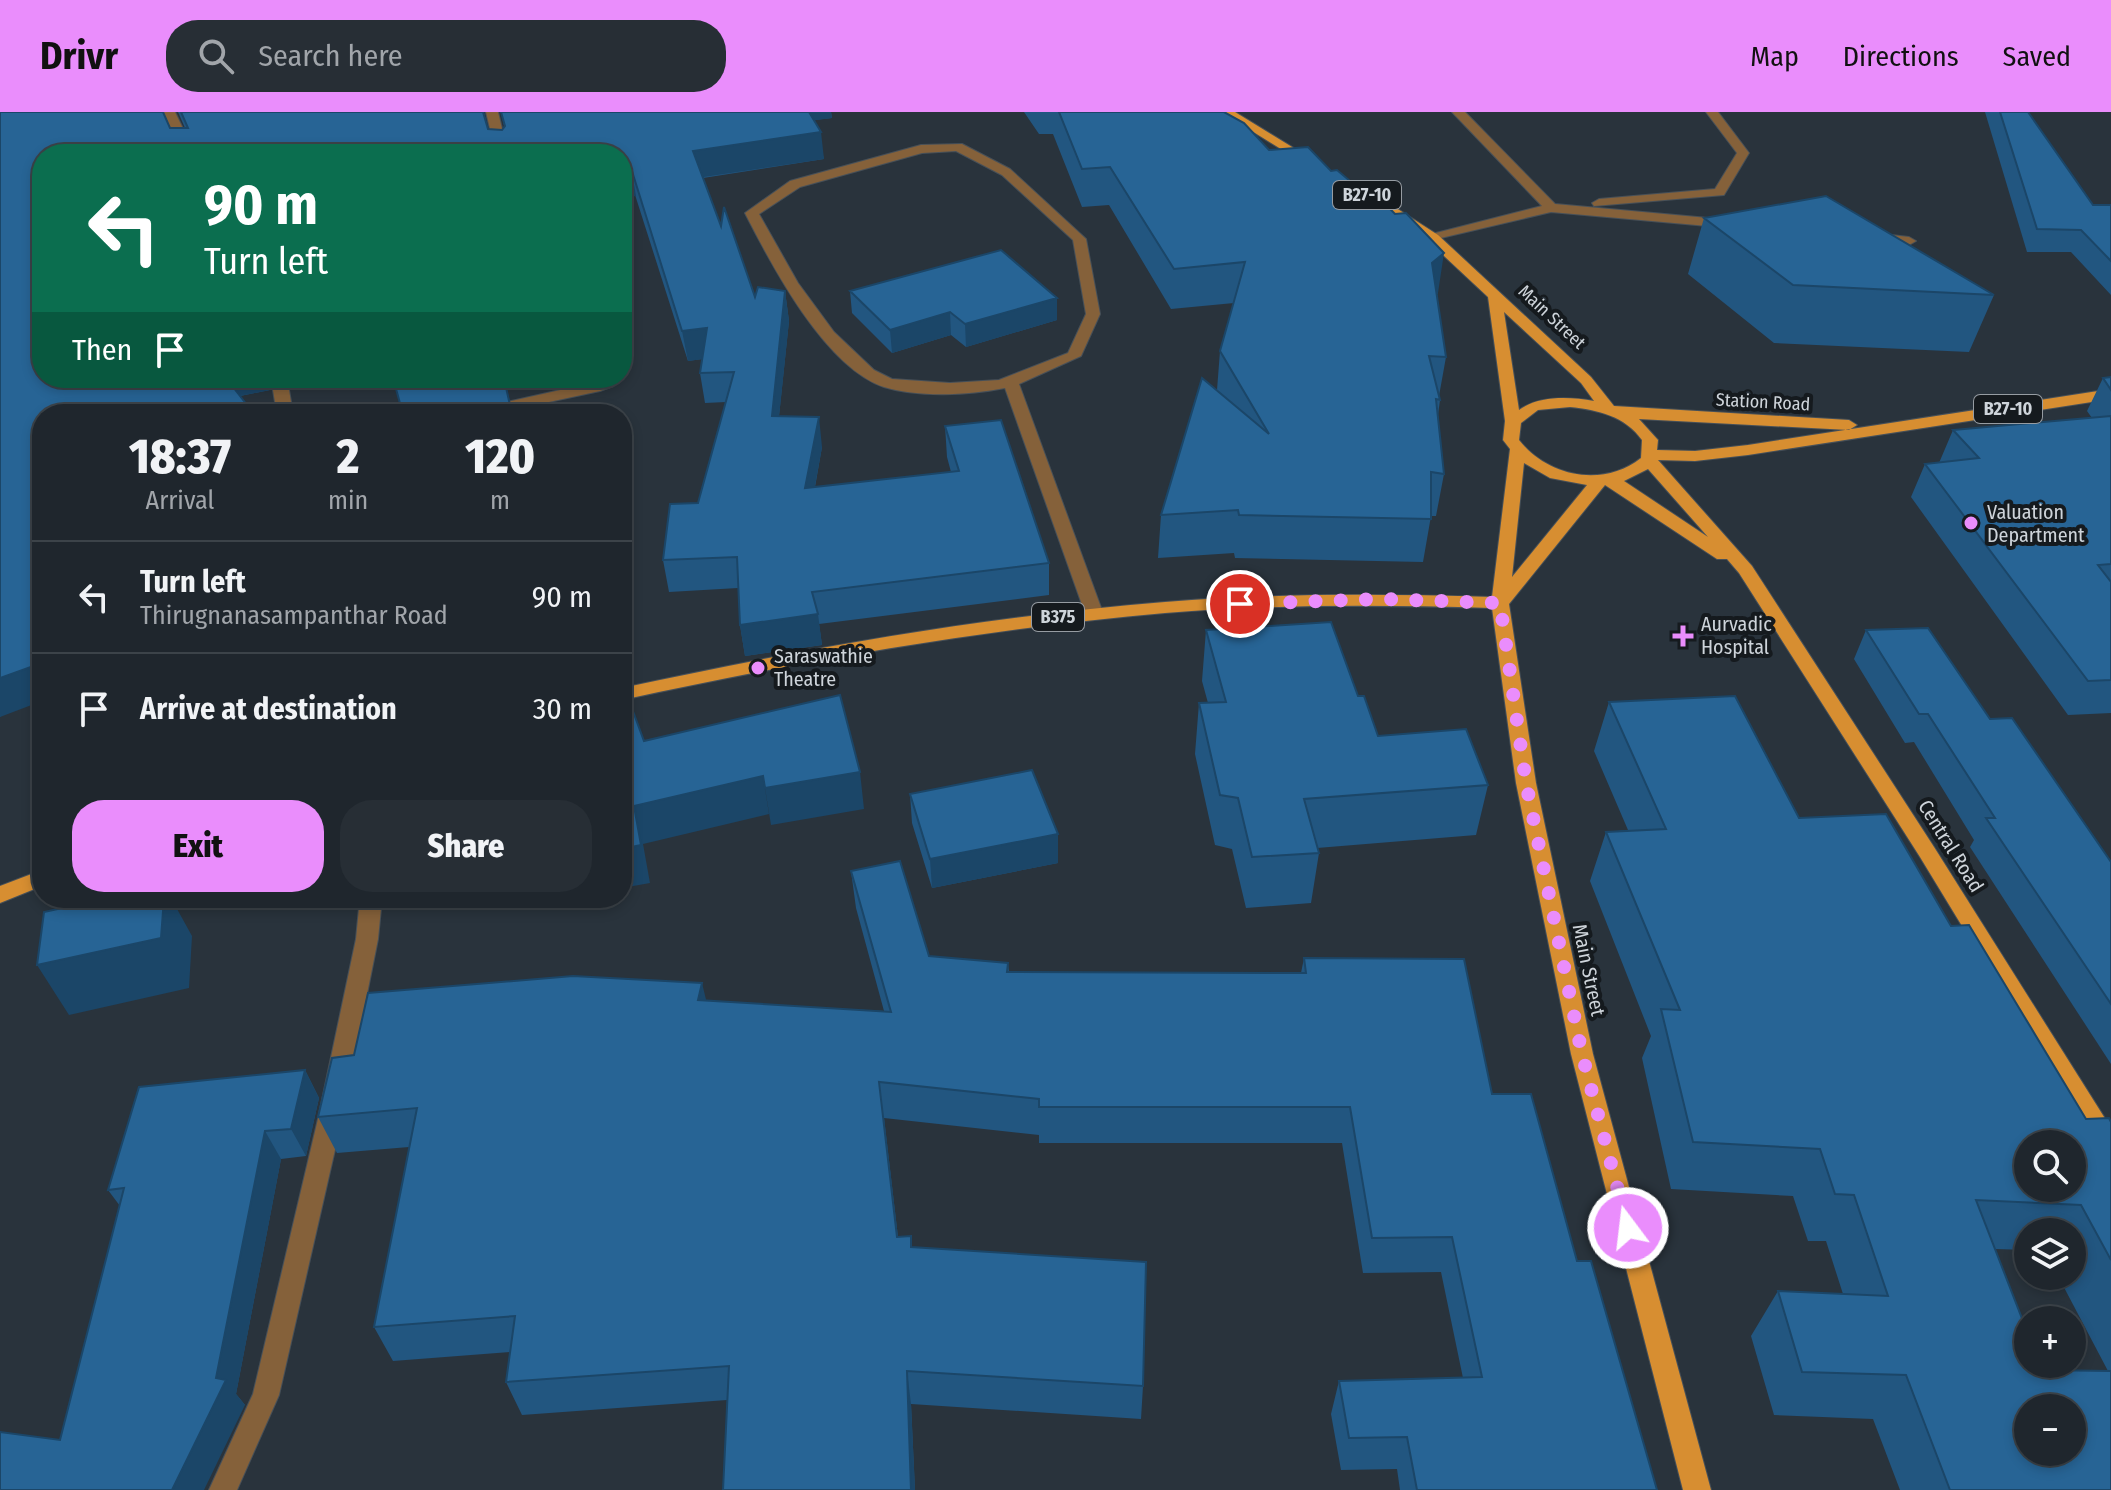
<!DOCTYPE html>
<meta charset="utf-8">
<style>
body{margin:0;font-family:"Fira Sans Condensed",sans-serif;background:#272e35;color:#f1f3f6;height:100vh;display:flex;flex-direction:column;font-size:30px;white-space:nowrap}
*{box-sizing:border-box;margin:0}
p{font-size:26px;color:#a1a5aa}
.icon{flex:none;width:44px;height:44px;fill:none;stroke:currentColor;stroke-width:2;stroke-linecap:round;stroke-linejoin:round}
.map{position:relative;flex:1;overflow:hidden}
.panel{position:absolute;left:32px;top:292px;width:600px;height:504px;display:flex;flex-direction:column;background:#1f262d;border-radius:32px;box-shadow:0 4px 12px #0003,0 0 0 2px #3c4349}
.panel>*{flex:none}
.top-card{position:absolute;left:32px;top:32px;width:600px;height:244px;border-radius:32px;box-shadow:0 4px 12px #0003,0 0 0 2px #3c4349;background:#0b6e4f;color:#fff;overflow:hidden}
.controls{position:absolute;left:2014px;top:1018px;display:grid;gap:16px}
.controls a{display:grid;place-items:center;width:72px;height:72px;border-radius:50%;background:#1f262d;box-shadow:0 4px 12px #0003,0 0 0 2px #3c4349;font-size:40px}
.pin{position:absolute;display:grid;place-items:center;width:68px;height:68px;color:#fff;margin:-34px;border:4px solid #fff;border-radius:50%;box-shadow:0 2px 8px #0007}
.me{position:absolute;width:88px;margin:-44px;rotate:345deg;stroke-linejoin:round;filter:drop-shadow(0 0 6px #0008)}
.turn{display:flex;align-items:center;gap:28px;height:168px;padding:0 40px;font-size:36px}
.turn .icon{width:104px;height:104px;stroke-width:2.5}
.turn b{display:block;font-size:56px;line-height:68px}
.then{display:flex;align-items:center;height:76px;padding:0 40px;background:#0003;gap:16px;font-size:30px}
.eta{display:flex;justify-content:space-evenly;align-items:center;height:136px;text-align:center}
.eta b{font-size:48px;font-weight:800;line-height:56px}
.primary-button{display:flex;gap:16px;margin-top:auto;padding:16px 40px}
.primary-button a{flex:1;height:92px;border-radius:32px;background:#ea8dfc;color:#111;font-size:32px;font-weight:800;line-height:92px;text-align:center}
.primary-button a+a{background:#272e35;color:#f1f3f6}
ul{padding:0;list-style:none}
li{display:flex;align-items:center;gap:24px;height:112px;padding:0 40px;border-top:2px solid #3c4349}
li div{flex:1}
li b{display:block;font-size:30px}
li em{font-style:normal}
header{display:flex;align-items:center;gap:48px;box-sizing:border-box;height:112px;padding:0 40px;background:#ea8dfc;color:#111}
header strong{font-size:38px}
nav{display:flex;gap:44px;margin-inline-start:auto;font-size:28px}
.search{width:560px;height:72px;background:#272e35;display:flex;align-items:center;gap:20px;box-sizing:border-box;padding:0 28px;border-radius:32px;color:#a1a5aa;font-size:30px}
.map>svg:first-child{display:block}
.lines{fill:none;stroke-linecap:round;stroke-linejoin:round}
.minor-casing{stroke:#475058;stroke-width:2}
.major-casing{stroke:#475058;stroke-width:2}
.minor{fill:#85613a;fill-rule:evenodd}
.major{fill:#d78e31;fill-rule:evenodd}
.wall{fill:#225680;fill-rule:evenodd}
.shaded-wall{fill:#1b4668}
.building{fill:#276495;stroke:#1b4668;stroke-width:2;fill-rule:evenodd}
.route{stroke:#ea8dfc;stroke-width:14;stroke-dasharray:0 25.2}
.poi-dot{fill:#ea8dfc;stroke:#151a1e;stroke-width:3}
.labels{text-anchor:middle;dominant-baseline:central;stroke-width:8;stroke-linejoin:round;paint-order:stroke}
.shield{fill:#151a1e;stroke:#969ca2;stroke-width:2}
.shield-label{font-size:18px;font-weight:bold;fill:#ced4da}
.far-street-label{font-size:18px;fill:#ced4da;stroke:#151a1e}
.poi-label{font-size:20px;fill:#ced4da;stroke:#151a1e;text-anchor:start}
.street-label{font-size:20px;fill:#ced4da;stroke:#151a1e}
</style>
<header>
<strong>Drivr</strong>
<div class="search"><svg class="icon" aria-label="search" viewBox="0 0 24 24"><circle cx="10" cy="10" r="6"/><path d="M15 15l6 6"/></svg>Search here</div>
<nav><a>Map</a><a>Directions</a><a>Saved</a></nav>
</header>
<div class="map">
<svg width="2111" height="1378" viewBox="0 0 2111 1378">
<rect width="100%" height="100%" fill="#29333c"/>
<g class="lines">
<defs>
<path id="minor" d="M163 0H175L195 42H183Z
M486 0H498L508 42H496Z
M1452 0H1465L1555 92 1730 108 1737 112 1730 116 1551 100 1428 129V123L1542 94Z
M1706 0H1718L1749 41 1724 83 1594 94 1592 91 1599 87 1715 77 1737 41Z
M962 32 1010 57 1086 127 1100 202 1081 244 1019 272 1103 501 1100 505 1094 507 1085 501 1005 276C970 283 919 286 884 275 825 255 772 154 745 101L790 69 921 33ZM956 39 1002 63 1073 128 1086 202 1068 241 999 268 950 271 892 267 874 258 834 220 798 171 759 102 800 75 922 41Z
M1873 121 1909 125 1916 129 1909 133 1868 128V122Z
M271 266H287L293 302H277Z
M602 266H618L613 274 600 279 493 302H464L467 299 596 270Z
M360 786H382L378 827 342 1007 279 1283 237 1378H209L253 1282 318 1007 356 827Z"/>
<path id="major" d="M1221 0H1235L1315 49 1305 52Z
M1363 81H1373L1438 123 1591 265 1614 294 1849 308 1857 313 1849 318 1639 307 1658 328 1657 338 1695 339 1748 333 2111 277V287L1748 343 1695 349 1658 348 1752 454 1934 735 2111 1016V1047L2102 1044 1920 745 1739 461 1727 447H1717L1605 373 1509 492 1536 671 1593 942 1711 1378H1683L1571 942 1516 671 1492 496C1383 493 1274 492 1165 501 982 517 802 549 622 588V576C802 537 982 505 1165 490 1274 481 1383 482 1492 485L1510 337 1503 328 1505 309 1488 185 1428 129 1363 87ZM1504 200 1581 271 1594 289C1570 285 1540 283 1519 298ZM1570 295C1598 298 1625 304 1642 328L1641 346C1603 376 1548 365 1519 328L1521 311 1538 298ZM1524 351 1550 366 1587 373 1512 465ZM1648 357 1708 425 1624 369Z
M42 758V774L0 791V774Z"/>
</defs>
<use href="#minor" class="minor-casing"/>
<use href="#major" class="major-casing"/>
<use href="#minor" class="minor"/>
<use href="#major" class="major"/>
</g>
<path class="wall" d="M0 0 170 16H185L178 0H484L488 17 502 18 504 14 501 0H831L832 6 814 8 824 47 703 66 721 114 755 185 785 179 789 209 779 304 822 335 815 375 951 360 947 345 945 314 1049 451V483L819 512 822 533 745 544 740 513 738 476 669 480 663 448 698 391 726 290 705 291 700 261 702 247 688 249 622 42H42V266H269L270 278 240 284 0 605Z
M1024 0H1224L1438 181 1437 182 1446 245 1439 284 1440 288 1438 303 1444 362 1436 404H1431L1423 450 1235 446 1234 441 1158 446 1161 403 1217 278 1220 239 1234 191 1171 197 1109 93 1082 95 1053 22H1039Z
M1985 0H2028L2093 93H2111V183L2071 140H2027Z
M1704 106 1994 183 1969 240 1774 231 1688 162Z
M850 179 1057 186V208L966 235 951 223 892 241 852 201Z
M2111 265V601L2068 603 1911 385 1925 352 1939 351 1953 318 2092 306 2087 299 2103 266Z
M1206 518 1358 584 1378 624 1488 673 1476 723 1317 736 1319 741 1311 791 1246 796 1232 737 1215 733 1195 642 1199 591H1208L1202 569Z
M1866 518 1990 607 2111 750V952L1970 735 1974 728 1914 630 1905 631 1854 547Z
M1609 590 1799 706 1951 814 2086 1007 2111 1010V1378H1900L1873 1307 1774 1303 1751 1224 1778 1179 1843 1182 1826 1129H1808L1793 1084 1671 1077 1642 946 1651 924 1590 769 1606 720 1628 718 1594 639ZM2028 1120H2072V1164H2058L2108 1259 2042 1258 1995 1137 2028 1138Z
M910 682 1058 751 932 776 912 711Z
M851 759 929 844 1008 851 1009 860 1301 861 1304 846 1492 982 1577 1149 1657 1378H1400L1397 1357 1341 1358 1331 1302 1339 1269 1463 1266 1441 1160 1363 1161 1342 1031H1039V1023L884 1006 898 1125 912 1135 1143 1274 1141 1307 911 1292 915 1378H723L727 1288 522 1303 506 1270 510 1240 393 1249 374 1215 409 1035 337 1041 318 1005 354 943 706 889 884 899 856 796Z
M305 958 319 986 306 1044 281 1047 236 1282 245 1293 60 1328 120 1094 108 1078Z"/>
<path class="shaded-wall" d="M800 0H831L832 6 802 10Z
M821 20 824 47 697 66 693 39Z
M290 38 291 42H269Z
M631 56 636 84 622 86V57Z
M1444 141 1438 181 1425 191 1432 151Z
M785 179 789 209 776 334 772 304Z
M1057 186V208L966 235 965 212Z
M950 200 951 223 892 241 890 218Z
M707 216 711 246 688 249 682 219Z
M222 266H269L270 278 230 286Z
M289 266H328L291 274Z
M458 266H539V268L507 277 513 302H512L466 296 452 272Z
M819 305 822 335 809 407 805 376Z
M818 502 822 533 745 544 740 513Z
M42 551V589L0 605V566Z
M860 660 864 697 771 713 765 676Z
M763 664 769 702 643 732 650 771 622 776V737L634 694Z
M1058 722V751L932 776 930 747Z
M164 786H171L192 824 189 876 69 903 37 853Z
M534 786H574L536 794Z
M702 871 711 908 698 888Z
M305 958 319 986 306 1044 291 1017Z
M265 1019 281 1047 236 1282 245 1293 204 1378H172L216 1266Z
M907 1259 911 1292 915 1378H911Z"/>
<path class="building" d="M0 0H163L170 16H188L181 0H483L488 17 502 18 505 14 501 0H809L821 20 693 39 721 114 724 95 755 185 758 175 785 179 772 304 819 305 805 376 959 359 945 314 1001 308 1049 451 812 480 818 502 740 513 737 445 663 448 670 392 698 391 734 260 700 261 707 216 682 219 631 56 622 57V42H292L290 38 269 42H42V266H226L254 302H42V551L0 566Z
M1059 0H1224L1244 11 1269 38 1308 35 1331 59 1337 58 1357 75 1367 73 1395 102 1406 101 1444 141 1432 151 1446 245 1429 244 1440 288 1436 287 1444 362 1431 360V407L1239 403 1238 398 1161 403 1202 266 1269 322 1220 239 1245 150 1174 157 1110 55 1082 57Z
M2000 0H2028L2093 93H2111V149L2081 118 2037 117Z
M1826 84 1994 183 1793 173 1704 106Z
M1001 138 1057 186 965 212 950 200 890 218 850 179Z
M2111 265V278L2103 266Z
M393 266H458L452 272 455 275H485L505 271 512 302H403Z
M2111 304V452L2098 453 2111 470V568L2088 569 1925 352 1979 346 1953 318Z
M1331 510 1358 584H1364L1378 624 1466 617 1488 673 1304 687 1319 741 1252 745 1238 686 1220 683 1199 591 1226 590 1206 518Z
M1928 516 1990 607 2012 606 2111 750V892L1986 706H1995L1928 602H1919L1866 518Z
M624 575 644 629 840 583 860 660 765 676 763 664 634 694 641 733 622 737V576Z
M1735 584 1799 706 1886 702 1951 814 1969 813 2086 1007 2109 1006 2111 1010V1148L2081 1093 1976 1088 2028 1222V1252H2040L2042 1258 2111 1259V1378H1950L1906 1263 1802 1260 1778 1179 1888 1184 1854 1083 1835 1082 1820 1037 1693 1030 1661 897 1680 898 1606 720 1666 717 1609 590ZM2028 1032H2072V1076H2028ZM2028 1296H2072V1340H2028Z
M1032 658 1058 722 930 747 910 682Z
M900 749 929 844 1008 851 1007 860 1306 861 1304 846 1464 847 1492 982H1531L1577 1149H1591L1657 1378H1417L1407 1325 1349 1326 1339 1269 1482 1265 1452 1125 1372 1126 1350 995H1039V987L879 970 897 1125 911 1124V1135L1146 1150 1143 1274 907 1259 911 1378H723L729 1254 506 1270 515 1204 374 1215 417 996 318 1005 332 946 354 943 368 881 573 864 702 871 698 888 891 900 851 759Z
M108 786H164L161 826 37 853 44 800Z
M305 958 291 1017 265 1019 216 1266 226 1268 172 1378H0V1320L60 1328 124 1076 108 1078 139 975Z"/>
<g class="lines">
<path class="route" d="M1240 492 1380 487 1500 491 1526 671 1582 942 1628 1116"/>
</g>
<g class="poi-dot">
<circle cx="1971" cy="411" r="8"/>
<path d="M1679 512h8v8h8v8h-8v8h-8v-8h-8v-8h8z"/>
<circle cx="758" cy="556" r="8"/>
</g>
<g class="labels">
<g class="shield">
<rect x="1333" y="69" width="68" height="28" rx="6"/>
<rect x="1974" y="283" width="68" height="28" rx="6"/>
<rect x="1032" y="491" width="52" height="28" rx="6"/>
</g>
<g class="shield-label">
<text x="1367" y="83">B27-10</text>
<text x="2008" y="297">B27-10</text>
<text x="1058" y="505">B375</text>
</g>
<g class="far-street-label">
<text transform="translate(1552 205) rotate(43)">Main Street</text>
<text transform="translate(1763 290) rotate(3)">Station Road</text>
</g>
<g class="poi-label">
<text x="1987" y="400">Valuation<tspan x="1987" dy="23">Department</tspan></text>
<text x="1701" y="512">Aurvadic<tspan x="1701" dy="23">Hospital</tspan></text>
<text x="774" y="544">Saraswathie<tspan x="774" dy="23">Theatre</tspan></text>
</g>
<g class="street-label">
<text transform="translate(1951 734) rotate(58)">Central Road</text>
<text transform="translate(1589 858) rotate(78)">Main Street</text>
</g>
</g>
</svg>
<div class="controls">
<a><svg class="icon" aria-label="search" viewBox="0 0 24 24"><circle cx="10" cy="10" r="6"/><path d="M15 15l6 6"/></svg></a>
<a><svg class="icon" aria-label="layers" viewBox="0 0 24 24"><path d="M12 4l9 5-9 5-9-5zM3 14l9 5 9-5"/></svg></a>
<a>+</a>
<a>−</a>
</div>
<div class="pin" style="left:1240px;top:492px;background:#d93025"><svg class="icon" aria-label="arrive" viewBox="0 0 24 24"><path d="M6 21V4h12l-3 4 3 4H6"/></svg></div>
<svg class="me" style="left:1628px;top:1116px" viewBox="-20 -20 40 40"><circle r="17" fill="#ea8dfc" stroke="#fff" stroke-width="3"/><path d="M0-11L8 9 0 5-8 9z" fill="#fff"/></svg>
<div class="top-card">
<div class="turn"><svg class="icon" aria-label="left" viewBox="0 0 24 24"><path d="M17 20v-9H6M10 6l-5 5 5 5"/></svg><div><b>90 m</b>Turn left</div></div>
<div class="then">Then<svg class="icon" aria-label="arrive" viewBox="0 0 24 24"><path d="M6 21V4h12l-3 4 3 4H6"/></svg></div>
</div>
<section class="panel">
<div class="eta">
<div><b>18:37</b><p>Arrival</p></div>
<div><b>2</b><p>min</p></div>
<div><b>120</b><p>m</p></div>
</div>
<ul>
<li><svg class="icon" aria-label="left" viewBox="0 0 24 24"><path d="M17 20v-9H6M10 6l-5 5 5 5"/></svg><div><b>Turn left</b><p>Thirugnanasampanthar Road</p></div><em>90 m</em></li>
<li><svg class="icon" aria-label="arrive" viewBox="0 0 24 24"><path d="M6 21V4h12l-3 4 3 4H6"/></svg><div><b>Arrive at destination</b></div><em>30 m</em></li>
</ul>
<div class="primary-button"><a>Exit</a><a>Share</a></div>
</section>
</div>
